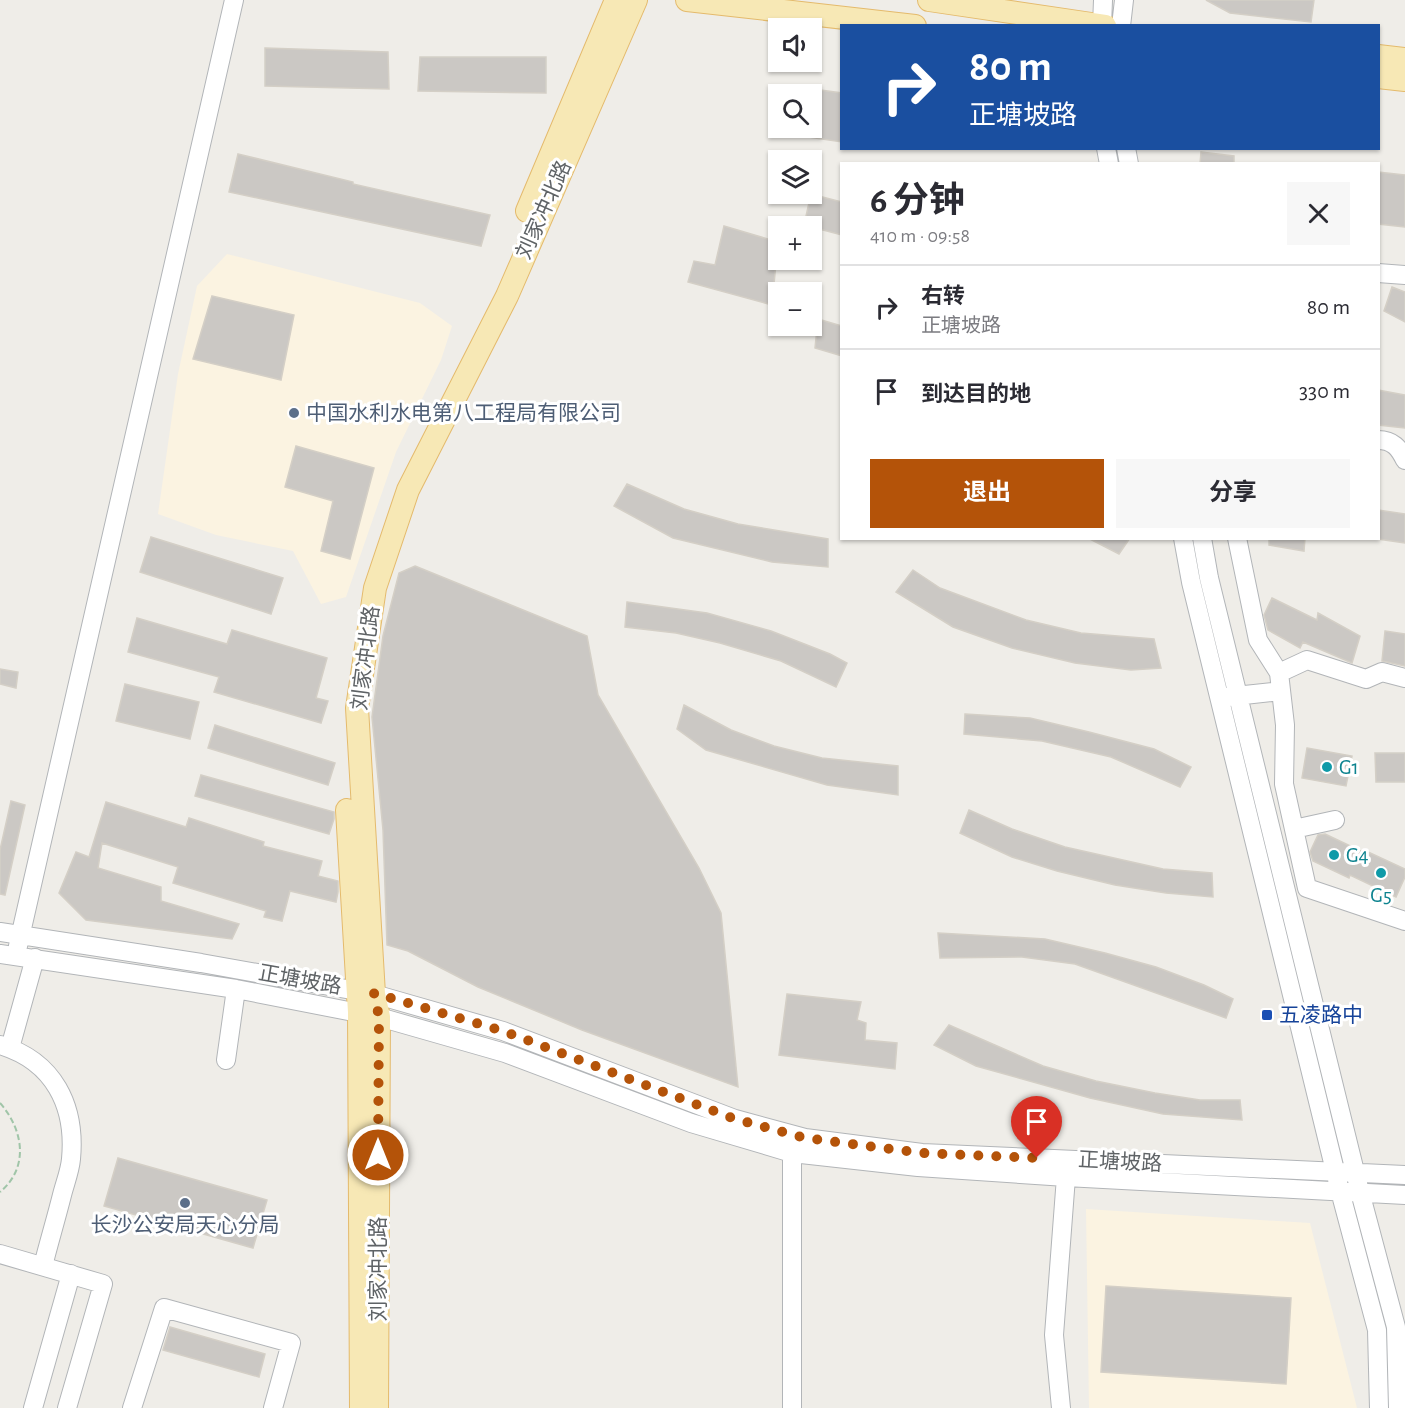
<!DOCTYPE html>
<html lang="zh">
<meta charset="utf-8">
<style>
body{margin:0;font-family:"Alegreya Sans","Noto Sans SC",sans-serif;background:#f7f7f7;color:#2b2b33;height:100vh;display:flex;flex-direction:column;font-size:22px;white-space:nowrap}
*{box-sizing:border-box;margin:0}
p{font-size:20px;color:#7c7c81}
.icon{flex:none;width:33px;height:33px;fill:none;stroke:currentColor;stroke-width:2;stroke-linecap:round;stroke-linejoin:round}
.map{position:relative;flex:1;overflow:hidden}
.details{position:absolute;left:840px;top:162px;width:540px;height:378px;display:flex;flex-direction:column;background:#fff;border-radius:0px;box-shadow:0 2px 4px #0004}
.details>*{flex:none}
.guide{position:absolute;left:840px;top:24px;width:540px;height:126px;border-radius:0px;box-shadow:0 2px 4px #0004;background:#1a4fa0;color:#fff;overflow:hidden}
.tools{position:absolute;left:768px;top:18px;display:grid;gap:12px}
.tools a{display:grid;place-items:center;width:54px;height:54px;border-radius:0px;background:#fff;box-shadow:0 2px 4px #0004;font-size:30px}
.pin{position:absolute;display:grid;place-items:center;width:51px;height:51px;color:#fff;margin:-62px -26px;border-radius:50% 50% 50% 0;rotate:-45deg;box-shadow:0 0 6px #0007}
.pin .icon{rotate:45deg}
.me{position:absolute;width:66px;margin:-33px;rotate:0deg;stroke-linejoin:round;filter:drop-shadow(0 0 4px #0008)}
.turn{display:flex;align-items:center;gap:21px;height:126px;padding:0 30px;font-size:27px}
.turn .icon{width:78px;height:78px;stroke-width:2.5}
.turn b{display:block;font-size:42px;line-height:51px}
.round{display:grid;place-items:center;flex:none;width:63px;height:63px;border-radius:0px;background:#f7f7f7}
.headline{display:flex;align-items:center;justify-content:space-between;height:102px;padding:0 30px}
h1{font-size:36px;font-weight:700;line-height:45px}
.primary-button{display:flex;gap:12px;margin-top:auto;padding:12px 30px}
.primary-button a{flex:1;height:69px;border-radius:0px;background:#b45309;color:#fff;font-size:24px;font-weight:700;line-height:69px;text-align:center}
.primary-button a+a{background:#f7f7f7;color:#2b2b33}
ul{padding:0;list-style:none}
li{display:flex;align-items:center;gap:18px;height:84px;padding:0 30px;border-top:2px solid #e1e1e2}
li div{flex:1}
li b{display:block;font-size:22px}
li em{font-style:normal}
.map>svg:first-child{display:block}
.commercial{fill:#fbf3e1}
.building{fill:#cbc8c4;stroke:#d4cfc6;stroke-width:1.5}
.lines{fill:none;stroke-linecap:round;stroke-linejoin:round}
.minor-casing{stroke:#b2b5b8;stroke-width:20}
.major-casing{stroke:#e4ba6c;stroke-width:24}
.path{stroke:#a0c5a8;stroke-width:2;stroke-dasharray:6 3;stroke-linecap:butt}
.minor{stroke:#fff;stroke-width:18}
.major{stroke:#f7e8b5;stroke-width:22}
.route{stroke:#b45309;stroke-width:10;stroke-dasharray:0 18}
.service-dot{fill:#5c6f8a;stroke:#fff;stroke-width:2}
.culture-dot{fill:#0f9aa8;stroke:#fff;stroke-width:2}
.transit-dot{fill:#1a4fb4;stroke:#fff;stroke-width:2}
.labels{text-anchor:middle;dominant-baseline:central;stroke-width:6;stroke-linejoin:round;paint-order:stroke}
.street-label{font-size:21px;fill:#5f6366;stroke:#fff}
.service-label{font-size:21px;fill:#4e5e75;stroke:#fff;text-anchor:start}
.culture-label{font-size:21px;fill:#0d838f;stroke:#fff;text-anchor:start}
.transit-label{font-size:21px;fill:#164399;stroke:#fff;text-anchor:start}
</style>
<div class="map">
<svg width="1405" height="1408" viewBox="0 0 1405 1408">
<rect width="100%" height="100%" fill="#efede8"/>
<path class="commercial" d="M227 254 420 303 452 326 441 360 396 452 346 597 321 604 293 551 216 535 158 514 178 374 197 286Z
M1086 1209 1310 1223 1357 1408H1089Z"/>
<path class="building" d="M1206 0H1314L1311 22 1230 13Z
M265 48 388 52 389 89 265 86Z
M420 57H546V93L418 91Z
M813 89 842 93V142L788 134V128H812V95Z
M1201 152 1234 156V164H1200Z
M238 154 353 182V184L490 215 481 246 229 192Z
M1378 172 1405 175V227L1378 224Z
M811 194 842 202V235L804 225Z
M724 226 778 242 772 305 688 282 694 261 715 265Z
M1392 287 1405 292V322L1384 311Z
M212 296 294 315 281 380 193 359Z
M818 319 842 326V356L815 348Z
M1378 390 1405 395V428L1378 425Z
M296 446 374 468 350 559 321 551 333 501 285 487Z
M627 484 684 509 738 524 828 539V567L772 562 673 538 614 506Z
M1378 510 1405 514V543L1378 539Z
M151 537 283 578 271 614 140 572Z
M1088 538H1130L1119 554Z
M1269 538H1305L1304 551 1269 545Z
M415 566 587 636 598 695 699 868 721 913 738 1087 582 1030 478 987 408 951 387 945 383 830 372 717 383 636 399 573Z
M913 570 940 588 1026 620 1081 633 1154 639 1161 668 1131 670 1075 663 1012 648 953 627 896 592Z
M1272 598 1317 620 1318 613 1360 636 1352 663 1303 642 1300 648 1268 630 1264 615Z
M627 602 707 613 771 631 830 654 847 663 836 687 781 661 720 643 676 633 625 627Z
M137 618 227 644 232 630 327 658 316 698 328 701 321 723 214 692 219 677 128 652Z
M1385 631 1405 634V666L1382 661Z
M0 669 18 672 16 688 0 684Z
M125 684 199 702 190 739 116 721Z
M684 705 731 730 774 746 822 758 898 766V795L827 785 706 750 677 729Z
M965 714 1030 718 1089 732 1154 749 1191 767 1180 787 1111 757 1042 741 964 734Z
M215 725 335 763 328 785 208 748Z
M1307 748 1352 756 1346 786 1302 778Z
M1375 753H1405V782H1376Z
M201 775 334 812V819L329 834 195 796Z
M11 801 25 805 5 895 0 894V850Z
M106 802 186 827 189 818 264 842 263 846 322 861 318 876 338 881V892L336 902 290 891 282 921 264 917 266 911 173 883 178 867 102 843 98 868 161 887V901L239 924 232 939 86 920 59 893 76 852 89 857Z
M969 810 1012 829 1065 847 1163 869 1212 873 1213 897 1166 893 1115 885 1057 871 1012 857 960 833Z
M1325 834 1365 853 1366 851 1405 869V877L1396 897 1350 875 1349 878 1313 861 1310 852 1318 835Z
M938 933 1045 939 1105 953 1156 967 1204 985 1233 999 1226 1018 1075 964 1022 957 940 958Z
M787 994 861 1002 857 1020 866 1023 865 1040 897 1043 895 1069 779 1055Z
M949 1025 1043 1066 1096 1081 1155 1093 1200 1100H1240L1242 1120 1163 1114 1090 1098 976 1066 934 1045Z
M118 1158 267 1200 253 1248 104 1206Z
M1106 1286 1291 1298 1286 1384 1101 1372Z
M170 1327 265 1354 259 1377 163 1350Z"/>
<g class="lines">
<defs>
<path id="minor" d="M1102 26 1103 0
M1121 26 1124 0
M1106 148 1109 164
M1126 148 1129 164
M1378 273 1405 275
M1378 440C1393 440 1399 448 1405 460
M1183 538 1191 582 1340 1191 1377 1330 1379 1408
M1202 538 1209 578 1360 1192 1396 1327 1398 1408
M1237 538 1258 640 1279 673 1285 725 1284 784 1307 888 1405 921
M1279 673 1307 660 1366 679 1382 672 1405 678
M1226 697 1281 691
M1294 829 1335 820
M0 932 201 963 374 994 503 1031 735 1119 805 1138 922 1153 1405 1175
M18 946 234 0
M0 954 236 989 379 1017 505 1053 691 1123 792 1153 918 1167 1066 1177 1405 1195
M0 1045C54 1061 76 1106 71 1159 70 1171 65 1183 62 1195 56 1219 49 1242 43 1266
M10 1048 35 958
M226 1060 236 989
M792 1153V1408
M0 1254 103 1284 67 1408
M33 1408 71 1274
M132 1408 164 1308 291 1343 273 1408
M1061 1408 1054 1335 1066 1177"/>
<path id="major" d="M687 0 915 26
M929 0 1105 26
M1378 56 1405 59
M1378 77 1405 80
M527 211 616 0
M347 810 359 1012 361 1408
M377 1408 379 1017 374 994 357 708 375 588 408 490 507 296 636 0"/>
</defs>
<use href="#minor" class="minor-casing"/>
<use href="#major" class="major-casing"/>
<path class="path" d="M0 1103C23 1129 30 1167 0 1192"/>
<use href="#minor" class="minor"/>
<use href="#major" class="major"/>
</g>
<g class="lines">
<path class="route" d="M378 1155 379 1017 374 993 503 1031 735 1119 805 1138 922 1153 1037 1158"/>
</g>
<g class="service-dot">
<circle cx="294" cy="413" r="6"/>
<circle cx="185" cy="1203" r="6"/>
</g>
<g class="culture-dot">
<circle cx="1327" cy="767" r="6"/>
<circle cx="1334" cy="855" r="6"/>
<circle cx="1381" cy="873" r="6"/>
</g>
<rect class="transit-dot" x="1261" y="1009" width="12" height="12" rx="3"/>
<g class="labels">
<g class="street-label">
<text transform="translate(544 210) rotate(-66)">刘家冲北路</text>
<text transform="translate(366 658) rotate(-83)">刘家冲北路</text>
<text transform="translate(300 980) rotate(10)">正塘坡路</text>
<text transform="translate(1120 1162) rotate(3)">正塘坡路</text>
<text transform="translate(378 1269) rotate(-90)">刘家冲北路</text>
</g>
<g class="service-label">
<text x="306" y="413">中国水利水电第八工程局有限公司</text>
<text x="185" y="1225" text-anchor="middle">长沙公安局天心分局</text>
</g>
<g class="culture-label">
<text x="1339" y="767">G1</text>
<text x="1346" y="855">G4</text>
<text x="1381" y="895" text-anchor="middle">G5</text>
</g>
<g class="transit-label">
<text x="1279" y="1015">五凌路中</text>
</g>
</g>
</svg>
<div class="tools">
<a><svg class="icon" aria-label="sound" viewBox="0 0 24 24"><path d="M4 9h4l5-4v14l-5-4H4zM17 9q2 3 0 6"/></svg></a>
<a><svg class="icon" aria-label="search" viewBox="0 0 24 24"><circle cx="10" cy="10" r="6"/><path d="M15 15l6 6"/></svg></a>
<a><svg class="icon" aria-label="layers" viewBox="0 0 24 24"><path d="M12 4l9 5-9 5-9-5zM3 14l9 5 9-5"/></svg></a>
<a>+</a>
<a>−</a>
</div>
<div class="pin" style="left:1037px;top:1158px;background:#d93025"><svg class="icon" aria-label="arrive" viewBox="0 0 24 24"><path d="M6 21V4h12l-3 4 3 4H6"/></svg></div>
<svg class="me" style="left:378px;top:1155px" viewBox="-20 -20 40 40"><circle r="17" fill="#b45309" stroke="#fff" stroke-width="3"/><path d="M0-11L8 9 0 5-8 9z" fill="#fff"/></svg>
<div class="guide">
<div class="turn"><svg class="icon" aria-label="right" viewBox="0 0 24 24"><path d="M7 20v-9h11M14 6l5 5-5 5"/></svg><div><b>80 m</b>正塘坡路</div></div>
</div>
<section class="details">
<div class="headline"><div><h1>6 分钟</h1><p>410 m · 09:58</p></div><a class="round"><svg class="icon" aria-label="close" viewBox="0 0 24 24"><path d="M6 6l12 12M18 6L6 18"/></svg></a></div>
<ul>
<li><svg class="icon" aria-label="right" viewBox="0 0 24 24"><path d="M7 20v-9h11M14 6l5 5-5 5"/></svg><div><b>右转</b><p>正塘坡路</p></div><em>80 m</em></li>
<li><svg class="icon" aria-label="arrive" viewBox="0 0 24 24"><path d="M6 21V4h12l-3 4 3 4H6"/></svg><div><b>到达目的地</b></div><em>330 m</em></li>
</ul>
<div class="primary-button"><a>退出</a><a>分享</a></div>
</section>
</div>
